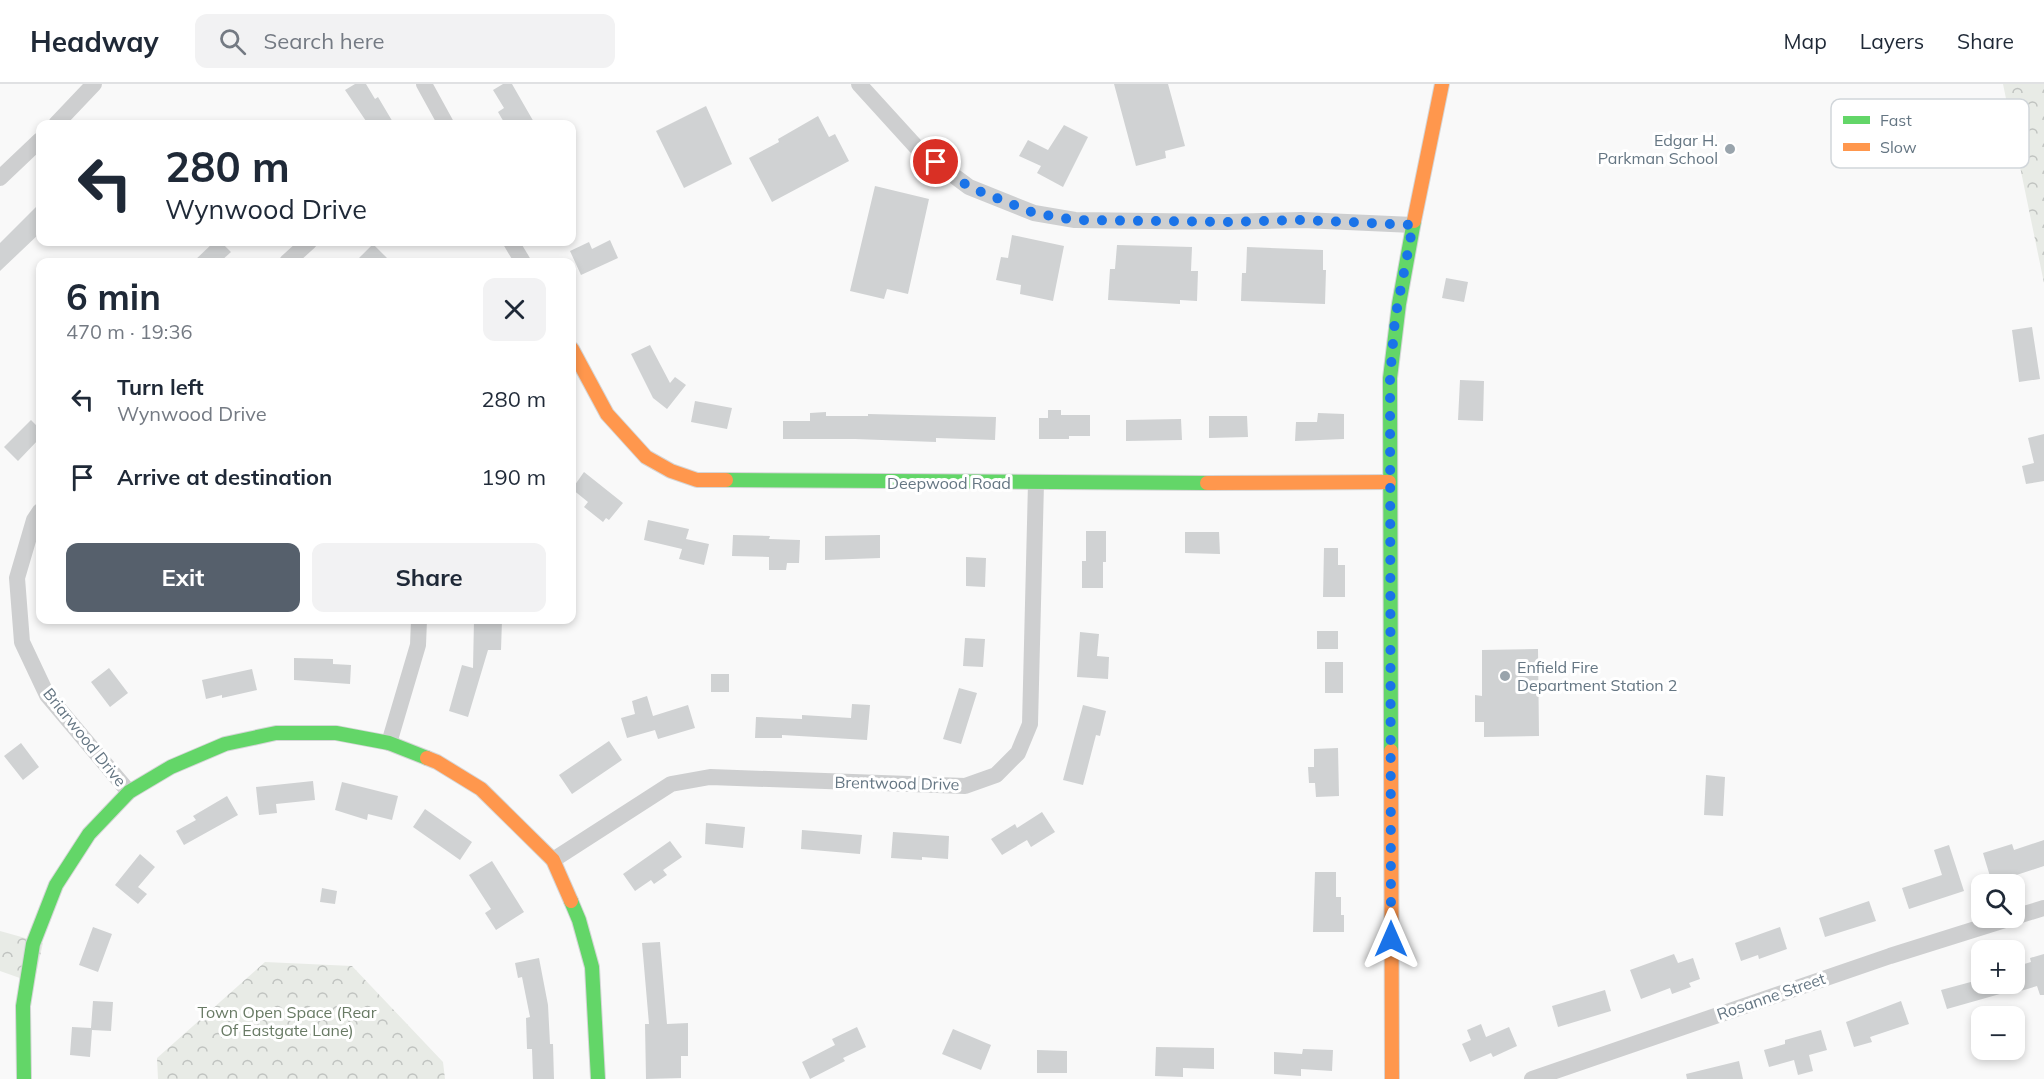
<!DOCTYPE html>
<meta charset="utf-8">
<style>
body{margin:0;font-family:Mulish,sans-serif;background:#f2f2f3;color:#1f2937;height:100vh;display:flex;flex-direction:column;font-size:22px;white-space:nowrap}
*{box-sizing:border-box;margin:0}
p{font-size:20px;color:#747a83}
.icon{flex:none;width:33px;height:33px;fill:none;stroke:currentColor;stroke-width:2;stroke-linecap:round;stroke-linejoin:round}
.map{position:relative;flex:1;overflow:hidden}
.details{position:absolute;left:36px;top:174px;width:540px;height:366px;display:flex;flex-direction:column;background:#fff;border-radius:12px;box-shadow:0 3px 9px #0003}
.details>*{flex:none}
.top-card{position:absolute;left:36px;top:36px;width:540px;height:126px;border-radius:12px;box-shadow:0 3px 9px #0003;background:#fff;color:#1f2937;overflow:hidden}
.buttons{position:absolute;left:1971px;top:790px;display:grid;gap:12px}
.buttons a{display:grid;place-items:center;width:54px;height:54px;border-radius:12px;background:#fff;box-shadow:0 3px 9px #0003;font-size:30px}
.pin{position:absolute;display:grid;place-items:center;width:51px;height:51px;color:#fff;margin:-26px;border:3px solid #fff;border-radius:50%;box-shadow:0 2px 6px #0007}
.me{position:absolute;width:66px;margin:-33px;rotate:0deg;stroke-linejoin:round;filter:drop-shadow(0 0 4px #0008)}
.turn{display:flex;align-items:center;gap:21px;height:126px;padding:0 30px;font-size:27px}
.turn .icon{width:78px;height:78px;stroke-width:2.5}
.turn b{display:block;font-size:42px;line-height:51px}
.round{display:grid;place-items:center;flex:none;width:63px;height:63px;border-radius:12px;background:#f2f2f3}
.overview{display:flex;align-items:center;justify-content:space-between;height:102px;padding:0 30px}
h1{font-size:36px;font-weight:700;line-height:45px}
.action{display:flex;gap:12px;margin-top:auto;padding:12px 30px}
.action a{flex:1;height:69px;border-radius:12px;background:#56606c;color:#fff;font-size:24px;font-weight:700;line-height:69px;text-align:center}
.action a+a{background:#f2f2f3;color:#1f2937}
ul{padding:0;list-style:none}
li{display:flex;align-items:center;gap:18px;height:78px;padding:0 30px}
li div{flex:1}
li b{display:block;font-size:22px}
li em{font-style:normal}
header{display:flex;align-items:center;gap:36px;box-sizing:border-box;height:84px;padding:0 30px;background:#fff;border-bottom:2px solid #e0e1e3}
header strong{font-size:28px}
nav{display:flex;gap:33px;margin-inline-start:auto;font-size:21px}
.search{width:420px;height:54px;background:#f2f2f3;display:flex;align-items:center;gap:15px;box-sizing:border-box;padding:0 21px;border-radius:12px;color:#747a83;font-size:22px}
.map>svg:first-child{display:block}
.park{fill:url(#park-crowns)}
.building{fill:#d0d2d3}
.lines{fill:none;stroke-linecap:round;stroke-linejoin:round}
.fast-casing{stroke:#d5d6d7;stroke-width:16}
.slow-casing{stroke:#d5d6d7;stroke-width:16}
.street{stroke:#cecfd0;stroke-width:16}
.fast{stroke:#63d668;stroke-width:14}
.slow{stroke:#ff974d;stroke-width:14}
.route{stroke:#1a73e8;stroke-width:10;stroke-dasharray:0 18}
.poi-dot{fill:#99a4ac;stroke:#fff;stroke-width:2}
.labels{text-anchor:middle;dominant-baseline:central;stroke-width:6;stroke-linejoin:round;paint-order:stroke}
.poi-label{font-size:16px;fill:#657683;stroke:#fff;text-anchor:end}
.street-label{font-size:16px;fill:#657683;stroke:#fff}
.park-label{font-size:16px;fill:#687a64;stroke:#fff}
.key{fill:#fff;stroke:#d1d6da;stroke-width:1.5}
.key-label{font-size:16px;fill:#657683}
</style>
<header>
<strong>Headway</strong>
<div class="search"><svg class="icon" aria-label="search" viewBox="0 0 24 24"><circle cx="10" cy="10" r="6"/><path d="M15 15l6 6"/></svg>Search here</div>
<nav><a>Map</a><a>Layers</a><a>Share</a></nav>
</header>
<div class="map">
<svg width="2044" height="995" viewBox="0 0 2044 995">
<defs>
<pattern id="park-crowns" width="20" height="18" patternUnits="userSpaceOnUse" patternTransform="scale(1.5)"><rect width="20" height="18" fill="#e8ebe6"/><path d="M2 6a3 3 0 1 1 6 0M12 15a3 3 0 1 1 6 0" fill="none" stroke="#c0c3c0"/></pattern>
</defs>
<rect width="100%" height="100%" fill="#f9f9f9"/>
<path class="park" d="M2003 0H2044V199Z
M0 847 43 859 34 899 0 887Z
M265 878 352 882 443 978 445 995H158L157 974Z"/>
<path class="building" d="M355 0H366L375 15 378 13 394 40H368L345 6Z
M503 0H512L535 40H505L498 28 504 24 493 6Z
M1114 0H1168L1185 62 1165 67 1166 74 1136 82Z
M706 22 732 80 684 104 656 47Z
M818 32 829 53 835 50 849 77 772 118 749 74 779 58 778 55Z
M1064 41 1088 53 1063 103 1037 89 1041 82 1019 72 1028 56 1048 66Z
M875 102 929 115 908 210 887 205 884 215 850 207Z
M40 119V149L0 187V159Z
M1012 151 1064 162 1053 217 1020 210 1021 201 996 196 1001 173 1008 174Z
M610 156 618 174 581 191 570 167 589 158 592 165Z
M214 158H221L231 168 220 178H193Z
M373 160 391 178H355Z
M1117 161 1192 163 1191 187H1198L1197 217 1180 216V220L1108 216 1110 185H1115Z
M1247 163 1323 166V186H1326L1325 220 1241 217 1242 189H1246Z
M1446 194 1468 198 1464 218 1442 214Z
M2032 243 2040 295 2019 298 2012 246Z
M650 261 670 299 675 293 686 301 667 325 653 314 631 270Z
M1460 296 1484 297 1483 337 1458 336Z
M695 317 732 324 727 345 691 338Z
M1048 326H1061V331H1090V352H1069V355H1039V334H1048Z
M826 328V332H868V330L996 333 995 356 936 354V358L855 355H783V337H810V329Z
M1318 329 1344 330V355L1295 357 1296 338H1317Z
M1209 332H1247L1248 353 1209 354Z
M1181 335 1182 356 1126 357V336Z
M31 336 40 345V354L18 377 4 363Z
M2044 350V397L2026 400 2022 382 2034 379 2028 354Z
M584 388 623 419 609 436 606 434 603 438 584 423 588 418 572 405Z
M648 436 689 445 686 455 709 460 704 481 679 475 682 465 644 456Z
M1086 447H1106V478H1103V504H1082V477H1086Z
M1185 448H1219L1220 470 1185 469Z
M733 451 770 452 769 455 800 456 799 479H787L786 486H769V473L732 472Z
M880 451V474L825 476V452Z
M1324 464H1338V481H1345V513H1323Z
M966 473 986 474 985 503 966 502Z
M474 536H502L501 566H488L468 633 449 627 462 581 473 584Z
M1317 547H1338V565H1317Z
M1080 548 1099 550 1097 572 1109 573 1108 595 1077 593Z
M965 554 985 555 983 583 963 582Z
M1538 565 1539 652 1484 653V638H1475V611L1482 612V566Z
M294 574 333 575V580L351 581 350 600 294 596Z
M1325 578H1343V609H1325Z
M109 584 128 609 110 623 91 598Z
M252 585 257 606 222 614V611L206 615 202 596Z
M711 590H729V608H711Z
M959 604 977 609 961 660 943 655Z
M647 612 653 632 688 621 695 644 658 655 655 646 627 654 621 634 635 630 632 617Z
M852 620 870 621 867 656 782 651V654H755L756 633 802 635V631L851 634Z
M1083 621 1106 627 1100 652 1096 651 1083 701 1063 696Z
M609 657 622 676 572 710 559 691Z
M21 659 39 683 23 696 4 672Z
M1338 664 1339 712 1316 713 1315 699H1309L1308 683H1314V665Z
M1706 691 1725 693 1723 732 1704 731Z
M313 697 315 716 276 720 277 729 259 731 256 703Z
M342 698 398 712 392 736 368 730 367 736 335 726Z
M227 712 238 731 184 761 176 747 196 736 193 732Z
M425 725 472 758 460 776 413 743Z
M1042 728 1055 748 1031 763 1027 756 1002 771 991 755 1015 740 1017 744Z
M706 739 745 743 743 764 705 760Z
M802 746 862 751 860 770 801 765Z
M893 748 949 752 948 775 922 773V776L891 774Z
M2044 756V782L1992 799 1983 769 2012 760 2014 766Z
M670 757 682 773 663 786 667 791 654 800 651 796 635 807 623 790Z
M1949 761 1964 807 1909 825 1902 804 1942 791 1934 766Z
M140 770 155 783 138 803 147 810 138 820 115 801Z
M492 777 524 828 496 846 485 829 491 825 469 791Z
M1315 788H1336V813H1341V831H1344V848H1313Z
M322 804 337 807 335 820 320 818Z
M1869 817 1876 837 1825 853 1819 834Z
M93 843 112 850 98 888 79 881Z
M1780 843 1787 865 1759 875 1758 871 1741 877 1735 859Z
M660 858 667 940 688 939V972H681V994L646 995 645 940H649L642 859Z
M1674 870 1678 879 1693 874 1700 895 1689 899 1691 903 1672 910 1670 904 1641 915 1630 886Z
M2044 870V911H2040L2037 902 2014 909V906L1947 925 1941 906 1982 895V900H2014V883L2031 878 2030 874Z
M539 874 548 921 550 960H553L554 995H533L532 965H527L526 934 530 933 522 893 518 894 515 879Z
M1605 906 1611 927 1558 943 1552 922Z
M93 917 113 918 111 947 92 946 90 973 70 971 72 943 91 944Z
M1901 917 1909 940 1870 953 1872 958 1854 963 1846 938Z
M1481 940 1486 953 1509 943 1517 962 1493 973 1491 969 1470 978 1462 960 1471 956 1467 946Z
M857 943 866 963 843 974 845 977 810 995 802 978 835 961 832 955Z
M953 945 991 961 981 986 942 970Z
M1821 946 1827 966 1809 971 1813 987 1798 991 1794 976 1769 983 1764 966 1785 960V956Z
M1156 963 1214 964V985L1183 984V993L1155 992Z
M1303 965 1333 966 1332 987 1301 985V992L1274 990V968L1302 970Z
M1037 966 1067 967V989H1037Z
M1739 977 1743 995H1687L1686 990Z"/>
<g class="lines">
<defs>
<path id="fast" d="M726 396 1207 399
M1391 667 1390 294 1399 220 1414 137
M571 817 579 836 592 883 598 995
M24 995 23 922 33 860 56 801 89 750 129 708 171 683 225 660 276 649H336L389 659 427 674"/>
<path id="slow" d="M1414 137 1442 0
M572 265 607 330 646 373 671 387 697 396H726
M1207 399 1389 398
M1391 667 1392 995
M427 674 437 678 481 705 553 776 571 817"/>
</defs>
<use href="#fast" class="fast-casing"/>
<use href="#slow" class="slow-casing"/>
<path class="street" d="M424 0 446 40
M859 0 919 66 969 103 1034 129 1075 136 1225 138 1303 136 1413 141
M56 40 94 0
M0 94 40 56
M511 158 523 178
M287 178 309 158
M40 427 34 436 17 494 22 558 47 611 129 708
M389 659 418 561 419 536
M553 776 671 700 710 693 965 702 996 691 1018 669 1030 640 1036 399
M2014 833 2044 824
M1532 995 1890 872 2011 834"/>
<use href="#fast" class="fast"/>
<use href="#slow" class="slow"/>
</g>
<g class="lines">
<path class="route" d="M936 78 969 103 1034 129 1074 136 1225 138 1303 136 1413 141 1395 235 1390 294 1391 855"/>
</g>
<g class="poi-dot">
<circle cx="1730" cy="65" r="6"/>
<circle cx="1505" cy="592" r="6"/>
</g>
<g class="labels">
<g class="poi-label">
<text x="1718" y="56">Edgar H.<tspan x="1718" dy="18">Parkman School</tspan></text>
<text x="1517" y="583" text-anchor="start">Enfield Fire<tspan x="1517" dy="18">Department Station 2</tspan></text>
</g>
<g class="street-label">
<text x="949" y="399">Deepwood Road</text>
<text transform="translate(85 653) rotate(51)">Briarwood Drive</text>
<text transform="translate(897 699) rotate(1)">Brentwood Drive</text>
<text transform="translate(1771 912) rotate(-19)">Rosanne Street</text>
</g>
<g class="park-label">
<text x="287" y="928">Town Open Space (Rear<tspan x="287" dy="18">Of Eastgate Lane)</tspan></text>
</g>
</g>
<rect x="1831" y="15" width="198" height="69" rx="9" class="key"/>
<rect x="1843" y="32" width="27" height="8" fill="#63d668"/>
<rect x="1843" y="59" width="27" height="8" fill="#ff974d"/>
<g class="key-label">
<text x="1880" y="42">Fast</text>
<text x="1880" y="69">Slow</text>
</g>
</svg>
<div class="buttons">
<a><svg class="icon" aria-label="search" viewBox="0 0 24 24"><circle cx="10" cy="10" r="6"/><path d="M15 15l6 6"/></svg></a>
<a>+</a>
<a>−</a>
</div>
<div class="pin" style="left:936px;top:78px;background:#d93025"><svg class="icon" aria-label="arrive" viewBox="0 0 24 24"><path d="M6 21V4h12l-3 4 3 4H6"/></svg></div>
<svg class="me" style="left:1391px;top:855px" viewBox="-20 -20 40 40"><path d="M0-17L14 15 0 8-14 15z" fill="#1a73e8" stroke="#fff" stroke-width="4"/></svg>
<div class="top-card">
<div class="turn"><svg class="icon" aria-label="left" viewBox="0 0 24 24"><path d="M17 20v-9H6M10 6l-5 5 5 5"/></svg><div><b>280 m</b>Wynwood Drive</div></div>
</div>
<section class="details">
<div class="overview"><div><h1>6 min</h1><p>470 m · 19:36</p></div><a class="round"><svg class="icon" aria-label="close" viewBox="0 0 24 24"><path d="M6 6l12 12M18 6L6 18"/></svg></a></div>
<ul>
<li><svg class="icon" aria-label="left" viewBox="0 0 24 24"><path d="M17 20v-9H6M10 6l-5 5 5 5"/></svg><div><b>Turn left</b><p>Wynwood Drive</p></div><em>280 m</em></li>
<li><svg class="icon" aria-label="arrive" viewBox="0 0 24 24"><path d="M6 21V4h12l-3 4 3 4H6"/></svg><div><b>Arrive at destination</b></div><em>190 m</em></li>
</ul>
<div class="action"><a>Exit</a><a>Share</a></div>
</section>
</div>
